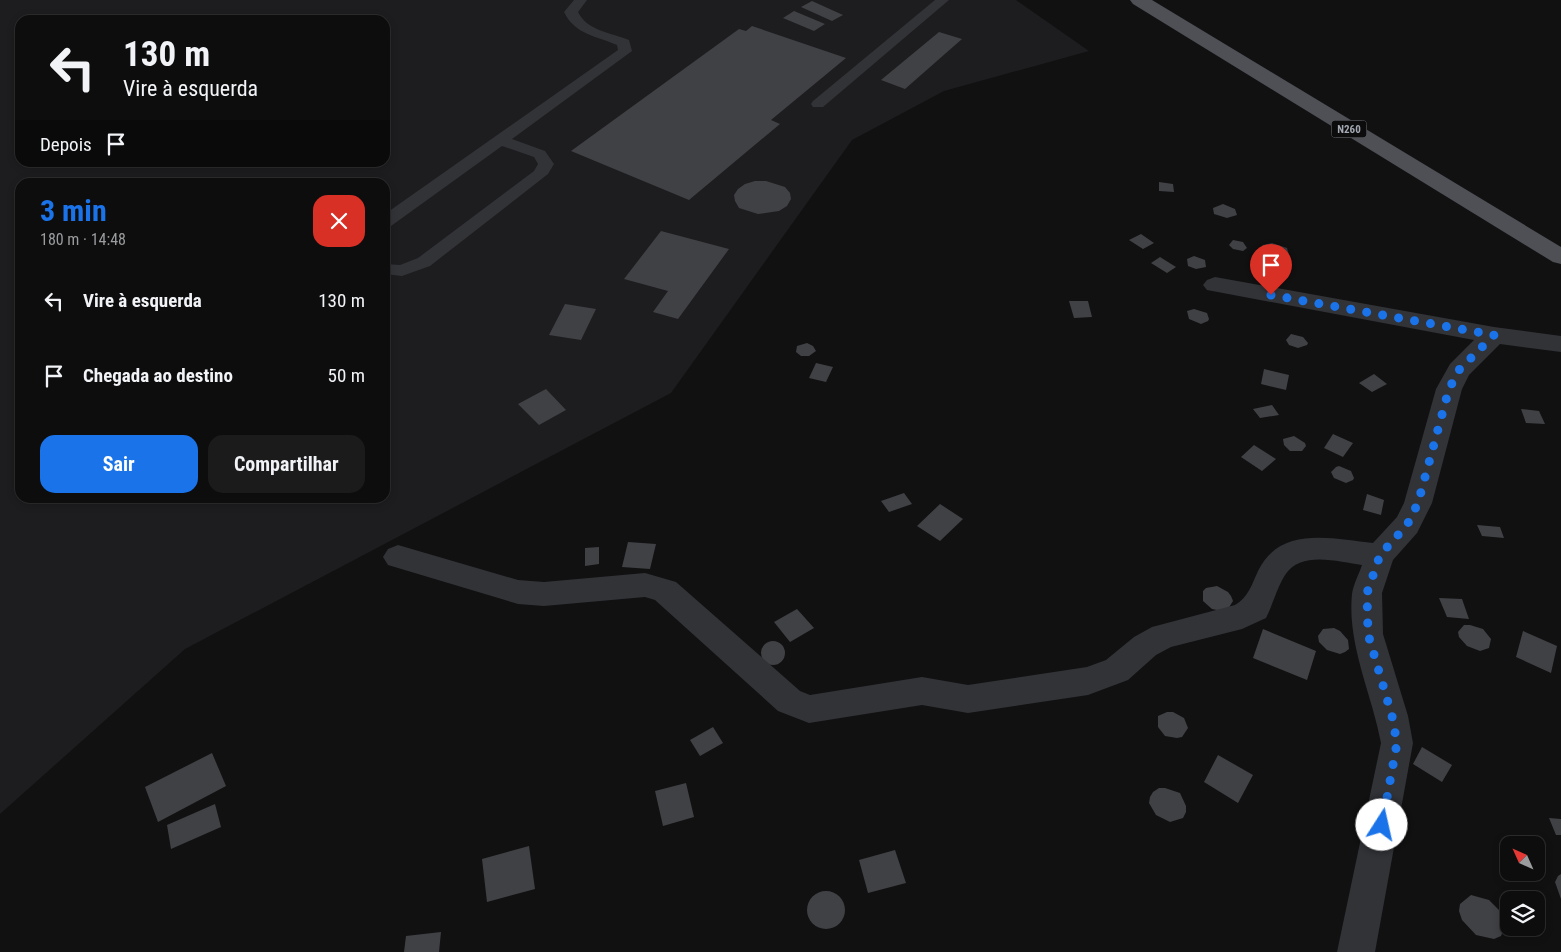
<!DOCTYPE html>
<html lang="pt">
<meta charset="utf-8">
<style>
body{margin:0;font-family:"Roboto Condensed",sans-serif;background:#1b1b1c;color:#f1f3f6;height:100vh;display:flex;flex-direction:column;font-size:19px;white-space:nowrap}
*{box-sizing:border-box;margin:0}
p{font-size:16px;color:#9a9c9e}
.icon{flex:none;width:28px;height:28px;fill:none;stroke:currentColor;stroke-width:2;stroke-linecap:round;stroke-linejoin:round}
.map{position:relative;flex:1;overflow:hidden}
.details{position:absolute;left:15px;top:178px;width:375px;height:325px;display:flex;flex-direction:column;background:#0d0d0e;border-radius:15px;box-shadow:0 2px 8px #0003,0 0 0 1px #2d2d2e}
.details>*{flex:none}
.banner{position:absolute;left:15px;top:15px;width:375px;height:152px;border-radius:15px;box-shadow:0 2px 8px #0003,0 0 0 1px #2d2d2e;background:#0d0d0e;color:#f1f3f6;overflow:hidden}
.needle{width:32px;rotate:315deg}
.buttons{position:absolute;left:1500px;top:836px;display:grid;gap:10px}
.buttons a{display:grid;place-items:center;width:45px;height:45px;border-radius:10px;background:#0d0d0e;box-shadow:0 2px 8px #0003,0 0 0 1px #2d2d2e;font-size:25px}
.pin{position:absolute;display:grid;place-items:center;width:42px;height:42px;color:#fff;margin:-51px -21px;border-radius:50% 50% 50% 0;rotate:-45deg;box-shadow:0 0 5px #0007}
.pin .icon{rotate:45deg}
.me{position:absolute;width:55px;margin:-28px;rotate:10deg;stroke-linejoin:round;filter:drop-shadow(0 0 4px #0008)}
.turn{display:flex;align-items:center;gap:18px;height:105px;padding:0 25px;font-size:22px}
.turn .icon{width:65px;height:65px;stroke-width:2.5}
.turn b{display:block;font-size:35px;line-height:42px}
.then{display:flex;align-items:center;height:48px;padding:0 25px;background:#0003;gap:10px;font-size:19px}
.round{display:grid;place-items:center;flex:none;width:52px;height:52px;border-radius:15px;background:#1b1b1c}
.headline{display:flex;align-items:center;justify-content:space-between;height:85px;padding:0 25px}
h1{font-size:30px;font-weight:700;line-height:38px;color:#1a73e8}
.button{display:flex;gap:10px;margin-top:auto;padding:10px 25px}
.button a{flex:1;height:58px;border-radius:15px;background:#1a73e8;color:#fff;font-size:20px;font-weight:700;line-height:58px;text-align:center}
.button a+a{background:#1b1b1c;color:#f1f3f6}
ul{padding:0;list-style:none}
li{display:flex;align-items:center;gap:15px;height:75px;padding:0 25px}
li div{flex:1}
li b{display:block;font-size:19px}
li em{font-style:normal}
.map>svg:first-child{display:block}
.built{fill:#1d1d1f;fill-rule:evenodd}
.building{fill:#404145}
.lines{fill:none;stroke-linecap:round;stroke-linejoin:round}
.service{fill:#323337;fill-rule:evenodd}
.minor{fill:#323337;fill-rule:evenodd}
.primary{fill:#4e5056;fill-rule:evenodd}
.route{stroke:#1a73e8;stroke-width:9;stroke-dasharray:0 16.2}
.labels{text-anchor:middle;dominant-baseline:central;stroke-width:4;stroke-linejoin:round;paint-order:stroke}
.shield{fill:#0c0c0d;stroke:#767980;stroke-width:1}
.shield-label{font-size:11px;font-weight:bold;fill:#a3a8b2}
</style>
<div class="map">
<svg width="1561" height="952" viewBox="0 0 1561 952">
<rect width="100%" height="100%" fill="#111112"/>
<path class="built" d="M0 0H1016L1089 51 944 91 852 140 671 393 185 649 0 814ZM20 20H385V162H20ZM20 182H385V498H20Z"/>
<path class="building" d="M812 1 843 15 832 21 801 7Z
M794 11 825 24 814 31 783 18Z
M752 26 846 58 771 120 780 124 689 200 571 151 739 29 746 31Z
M939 32 962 39 905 89 881 80Z
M755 181H766L785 187 790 193 791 199 787 206 779 211 758 214 739 208 735 201 734 195 738 189 745 184Z
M1159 182 1173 184 1174 192 1159 191Z
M1223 204 1235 209 1237 215 1227 218 1214 214 1213 208Z
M661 231 729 249 678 319 653 312 668 291 624 279Z
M1141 234 1154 243 1143 249 1129 240Z
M1233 240 1243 242 1247 248 1243 251 1233 249 1229 245Z
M1272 243 1287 248 1289 255 1287 258 1273 260 1264 255 1261 248 1263 245Z
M1194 256 1205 260 1206 267 1196 269 1188 266 1187 259Z
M1160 257 1176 267 1167 273 1151 263Z
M1069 301H1088L1092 317 1074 318Z
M565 304 596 309 581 340 549 335Z
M1194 309 1207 313 1209 319 1208 321 1201 324 1189 319 1187 311Z
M1291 334 1303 337 1308 343 1307 345 1298 348 1289 345 1286 340Z
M807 343 813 346 816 351 809 356H801L796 352 797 346Z
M816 363 833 367 826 382 809 378Z
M1264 369 1289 375 1286 390 1261 384Z
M1374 374 1387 384 1372 392 1359 383Z
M546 389 566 410 539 425 518 404Z
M1272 405 1279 415 1260 418 1253 409Z
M1521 409 1539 411 1545 424 1526 423Z
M1333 434 1353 443 1343 457 1324 448Z
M1294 436 1305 443 1306 446 1302 451H1290L1284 445 1283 439Z
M1254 445 1276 459 1262 471 1241 457Z
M1339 466 1351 471 1354 478 1353 480 1346 483 1334 478 1331 472 1336 467Z
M904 493 912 504 889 512 881 501Z
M1367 494 1384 500 1381 515 1363 510Z
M940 504 963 519 940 541 917 526Z
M1477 525 1500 527 1504 538 1482 536Z
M628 542 656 544 650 569 622 567Z
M599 547V564L585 566V548Z
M1217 586 1228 592 1231 596 1233 601 1228 609 1217 610 1212 609 1203 601V591L1206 588Z
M1439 598 1462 599 1469 619 1447 617Z
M797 609 814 628 790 642 774 622Z
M1464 625H1470L1483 629 1491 639 1489 648 1480 651 1467 646 1459 637 1458 632Z
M1334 628 1340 631 1348 640 1349 649 1345 652 1340 654 1327 650 1319 642 1318 636 1323 629Z
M1263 629 1316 651 1307 680 1253 658Z
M1523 631 1557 646 1551 673 1516 657Z
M761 653a12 12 0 1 1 24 0a12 12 0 1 1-24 0Z
M1167 712H1173L1184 718 1188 728 1182 737 1177 738 1165 736 1158 727V716Z
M713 727 723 743 700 756 690 740Z
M1422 747 1452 765 1442 782 1413 764Z
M212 753 226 786 158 822 145 787Z
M1218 755 1253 775 1238 803 1204 782Z
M686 783 694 817 663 826 655 791Z
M1159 788H1165L1180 793 1186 806V812L1183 818 1170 822 1156 815 1149 803 1150 797 1153 792Z
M215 804 221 827 171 849 167 825Z
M1549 818 1561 819V835H1556Z
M529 846 535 889 487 902 482 859Z
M895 850 906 883 868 893 859 860Z
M1561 874V899L1555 882 1558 876Z
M807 910a19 19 0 1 1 38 0a19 19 0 1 1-38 0Z
M1471 895 1489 900 1503 914 1506 923 1501 936 1494 939 1476 935 1462 920 1459 911 1460 904Z
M441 932 439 952H404L406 936Z"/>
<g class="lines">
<path class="service" d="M574 0H587L578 12C587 31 612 33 629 40L632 51 512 139 545 151 554 164 548 174 430 266 402 276 385 274V264L400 265 418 258 534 171 538 164 534 157 502 146 391 226 385 227V214L618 50 617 45C597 36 575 35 564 12Z
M935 0H949L823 107H813L811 104 813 101Z"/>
<path class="minor" d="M1215 277 1494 327 1561 336V352L1500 344 1469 375 1462 389 1432 503 1417 533 1393 560 1382 593 1383 634 1408 716 1413 743 1375 952H1337L1381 743C1372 694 1347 645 1352 594 1353 585 1359 574 1362 565 1339 562 1301 550 1285 575 1277 588 1273 604 1266 618L1242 629 1171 647 1156 655 1128 680 1088 695 968 713 922 705 809 723 778 711 655 600 645 597 544 606 518 604 388 565 383 557 388 549 398 545 518 580 544 582 645 573 676 582 800 691 810 695 922 677 968 685 1087 667 1106 660 1134 637 1152 627 1235 605C1248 598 1252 584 1258 571 1280 525 1333 539 1373 543L1397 517 1404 503 1436 389 1450 364 1474 340 1207 290 1203 285 1207 280Z"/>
<path class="primary" d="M1130 0H1152L1561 247V264L1553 262 1133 4Z"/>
</g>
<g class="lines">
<path class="route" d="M1271 295 1494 335 1459 370 1449 389 1418 503 1407 525 1380 555 1367 593 1368 634 1392 716 1397 743 1382 825"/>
</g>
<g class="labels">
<rect class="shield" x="1331.5" y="120.5" width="35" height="17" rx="4"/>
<g class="shield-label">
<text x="1349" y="129">N260</text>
</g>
</g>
</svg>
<div class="buttons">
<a><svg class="needle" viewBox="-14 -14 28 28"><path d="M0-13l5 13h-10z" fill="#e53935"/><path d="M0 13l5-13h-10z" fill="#9a9c9e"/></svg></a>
<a><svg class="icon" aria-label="layers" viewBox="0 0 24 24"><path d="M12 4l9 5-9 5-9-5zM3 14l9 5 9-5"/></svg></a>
</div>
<div class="pin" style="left:1271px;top:295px;background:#d93025"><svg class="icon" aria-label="arrive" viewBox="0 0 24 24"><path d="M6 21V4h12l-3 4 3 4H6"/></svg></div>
<svg class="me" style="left:1382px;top:825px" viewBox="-20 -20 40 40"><circle r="19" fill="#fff"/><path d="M0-13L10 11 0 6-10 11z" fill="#1a73e8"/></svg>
<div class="banner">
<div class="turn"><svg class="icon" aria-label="left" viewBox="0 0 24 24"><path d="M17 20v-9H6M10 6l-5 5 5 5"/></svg><div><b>130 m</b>Vire à esquerda</div></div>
<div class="then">Depois<svg class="icon" aria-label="arrive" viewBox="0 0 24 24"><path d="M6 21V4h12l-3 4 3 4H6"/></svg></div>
</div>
<section class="details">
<div class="headline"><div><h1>3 min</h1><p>180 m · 14:48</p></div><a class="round" style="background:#d93025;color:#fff"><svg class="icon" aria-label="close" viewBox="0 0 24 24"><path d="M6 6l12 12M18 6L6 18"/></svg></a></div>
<ul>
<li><svg class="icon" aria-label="left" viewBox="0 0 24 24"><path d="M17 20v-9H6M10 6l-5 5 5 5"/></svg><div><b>Vire à esquerda</b></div><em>130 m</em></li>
<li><svg class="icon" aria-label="arrive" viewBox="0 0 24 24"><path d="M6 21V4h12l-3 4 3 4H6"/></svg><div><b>Chegada ao destino</b></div><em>50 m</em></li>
</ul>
<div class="button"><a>Sair</a><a>Compartilhar</a></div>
</section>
</div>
